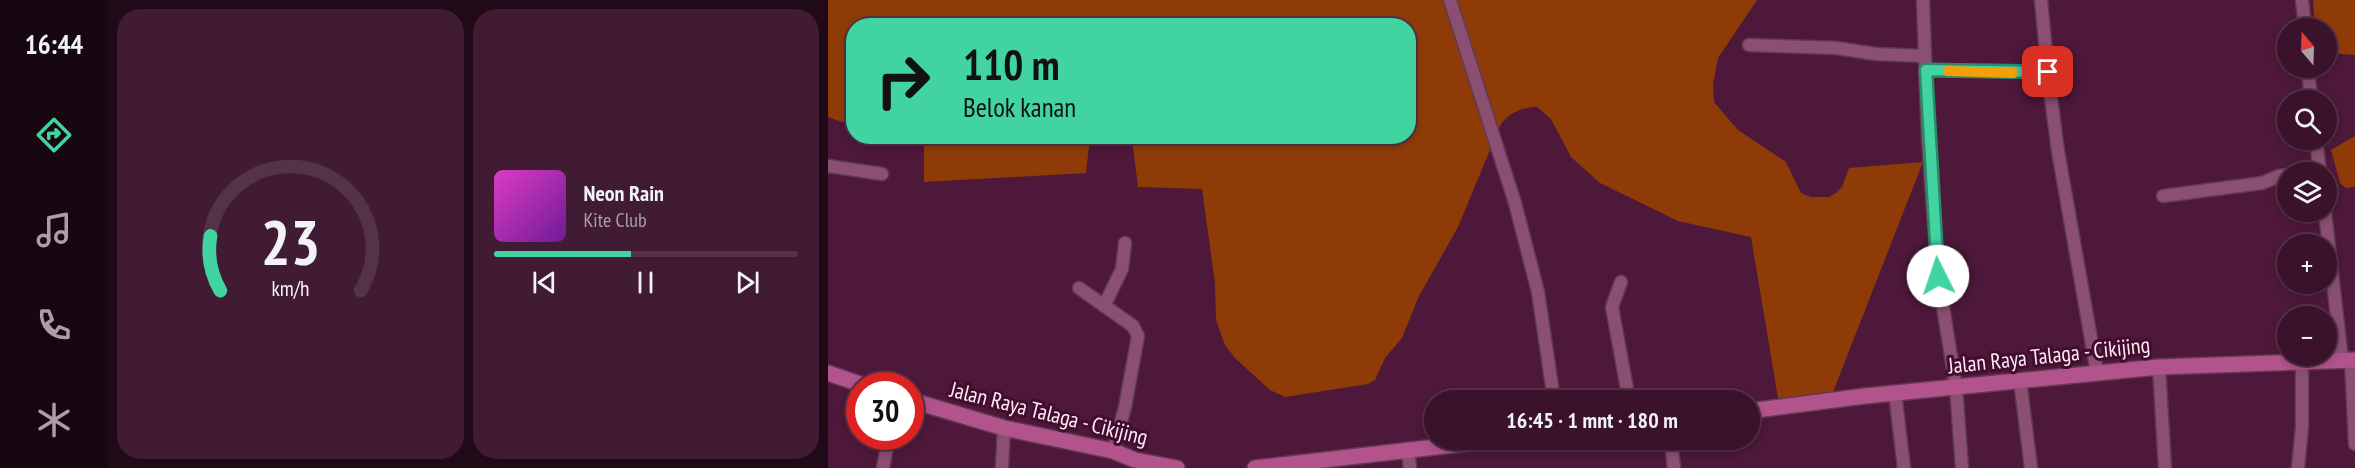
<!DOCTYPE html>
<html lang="id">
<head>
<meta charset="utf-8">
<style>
  body { margin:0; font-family:"PT Sans Narrow",sans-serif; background:#411b33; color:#f1f3f6; height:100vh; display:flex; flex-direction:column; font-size:22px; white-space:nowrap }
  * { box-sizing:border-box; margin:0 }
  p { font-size:20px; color:#ab9ea9 }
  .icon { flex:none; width:33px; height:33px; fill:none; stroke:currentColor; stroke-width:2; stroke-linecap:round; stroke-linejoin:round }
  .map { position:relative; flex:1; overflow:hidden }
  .panel { display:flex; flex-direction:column; gap:9px; padding:9px; background:#200a18; width:720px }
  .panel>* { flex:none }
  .guide { position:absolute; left:18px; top:18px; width:570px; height:126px; border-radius:24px; box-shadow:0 3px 9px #0003,0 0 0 2px #543247; background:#41d4a1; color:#111; overflow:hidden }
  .needle { width:39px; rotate:341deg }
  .tools { position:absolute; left:1449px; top:18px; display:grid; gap:12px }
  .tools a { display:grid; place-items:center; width:60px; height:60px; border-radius:50%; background:#3a122b; box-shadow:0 3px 9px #0003,0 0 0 2px #543247; font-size:30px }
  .speed { position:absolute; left:18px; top:372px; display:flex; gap:12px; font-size:30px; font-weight:700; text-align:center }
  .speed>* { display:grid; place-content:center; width:78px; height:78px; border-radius:50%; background:#3a122b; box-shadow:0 3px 9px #0003,0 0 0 2px #543247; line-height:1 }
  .speed .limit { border:9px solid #d22; background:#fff; color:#111 }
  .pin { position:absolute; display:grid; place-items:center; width:51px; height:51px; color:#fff; margin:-26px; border-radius:12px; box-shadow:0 3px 9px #0006 }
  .me { position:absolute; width:66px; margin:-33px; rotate:356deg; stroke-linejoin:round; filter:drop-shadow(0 0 4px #0008) }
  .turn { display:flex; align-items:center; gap:21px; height:126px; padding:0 18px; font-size:27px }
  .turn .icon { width:78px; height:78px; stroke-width:2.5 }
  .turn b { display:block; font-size:42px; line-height:51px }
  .panel .widget { flex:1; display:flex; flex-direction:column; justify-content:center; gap:9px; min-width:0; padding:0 21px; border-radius:24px; background:#411b33 }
  .panel .dial { align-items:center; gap:0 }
  .dial svg { height:156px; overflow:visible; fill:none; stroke:#543247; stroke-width:7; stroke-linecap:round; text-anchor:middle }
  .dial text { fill:#f1f3f6; stroke:none }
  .song { display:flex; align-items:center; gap:18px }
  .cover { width:72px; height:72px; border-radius:9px; background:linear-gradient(135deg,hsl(310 70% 55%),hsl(280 70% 35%)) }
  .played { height:6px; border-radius:3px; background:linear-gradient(90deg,#41d4a1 45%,#543247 45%) }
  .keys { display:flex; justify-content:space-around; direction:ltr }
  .panel .tiles { flex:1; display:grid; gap:9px; grid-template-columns:repeat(2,1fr) }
  .trip { position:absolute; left:596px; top:390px; width:336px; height:60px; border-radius:30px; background:#3a122b; box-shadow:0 3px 9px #0003,0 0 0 2px #543247; font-weight:800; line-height:60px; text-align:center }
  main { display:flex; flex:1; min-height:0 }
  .tab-bar { display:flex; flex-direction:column; width:108px; justify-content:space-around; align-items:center; background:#170711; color:#ab9ea9 }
  .tab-bar .icon { width:42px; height:42px }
  .tab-bar .current { color:#41d4a1 }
  .tab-bar b { font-size:27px; color:#f1f3f6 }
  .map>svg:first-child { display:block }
</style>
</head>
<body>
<main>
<nav class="tab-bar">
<b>16:44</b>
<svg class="icon current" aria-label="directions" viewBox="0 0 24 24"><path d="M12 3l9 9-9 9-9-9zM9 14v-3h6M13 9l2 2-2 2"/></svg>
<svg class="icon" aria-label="music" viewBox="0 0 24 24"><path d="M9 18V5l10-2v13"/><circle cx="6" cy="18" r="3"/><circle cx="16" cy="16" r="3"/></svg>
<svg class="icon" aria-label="phone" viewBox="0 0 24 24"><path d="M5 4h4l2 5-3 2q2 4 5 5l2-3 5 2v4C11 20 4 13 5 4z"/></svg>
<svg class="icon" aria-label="climate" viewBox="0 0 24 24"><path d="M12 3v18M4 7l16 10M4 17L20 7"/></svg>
</nav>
<section class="panel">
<div class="tiles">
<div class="widget dial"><svg viewBox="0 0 100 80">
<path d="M14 69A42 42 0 1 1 86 69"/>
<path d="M14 69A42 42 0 0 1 9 41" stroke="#41d4a1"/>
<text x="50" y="56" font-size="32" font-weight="700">23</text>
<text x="50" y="72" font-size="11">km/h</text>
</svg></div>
<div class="widget">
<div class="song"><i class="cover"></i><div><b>Neon Rain</b><p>Kite Club</p></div></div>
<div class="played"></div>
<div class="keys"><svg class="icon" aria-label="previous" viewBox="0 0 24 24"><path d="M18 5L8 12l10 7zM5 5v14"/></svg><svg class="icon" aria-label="pause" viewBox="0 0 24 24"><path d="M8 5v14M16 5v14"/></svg><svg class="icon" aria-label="next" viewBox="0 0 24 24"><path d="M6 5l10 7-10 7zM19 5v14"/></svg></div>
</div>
</div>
</section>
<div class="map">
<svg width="1527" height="468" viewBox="0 0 1527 468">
  <rect width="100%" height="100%" fill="#4d1839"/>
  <g fill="#8f3b07">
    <path d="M0,0h929l-39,58 -5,26 1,18 24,28 48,32 15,31 10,4h18l7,-4 6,-6 7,-19 74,-6 -92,235 -53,1 -27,-161 -73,-16 -78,-38 -29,-26 -20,-38 -14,-12c-14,-1 -30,7 -37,19l-42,101 -39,69 -17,42 -17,20 -10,22 -7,4 -83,13 -15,-7 -35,-32 -10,-13 -9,-25 -1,-37 -13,-94 -64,-2 -6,-49 -18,-1 294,-1v-110h-554l-1,97 -11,-1 -14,-5z"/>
    <path d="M1485,0h42v55l-28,-2 -1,-25h-11z"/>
    <path d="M1527,136v51l-9,1 -6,-5 -9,-33z"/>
    <path d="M96,137v-1l166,1 -4,36 -162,9z"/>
  </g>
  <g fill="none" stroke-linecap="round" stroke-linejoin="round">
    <defs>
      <g id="minor">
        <path d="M622,0l65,203 23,89 16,108"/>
        <path d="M1095,0l5,139 10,137 18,111 6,81"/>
        <path d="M1213,0l8,83 9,68 39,222"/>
        <path d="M1474,0l3,28"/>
        <path d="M921,45l87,3 40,6 49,2"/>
        <path d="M1480,68l3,32"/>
        <path d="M1098,70l122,2"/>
        <path d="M1488,140l4,32"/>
        <path d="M0,166l54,8"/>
        <path d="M1335,196l99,-13 17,-7 9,-1"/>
        <path d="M1497,212l17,148"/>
        <path d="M793,282l-9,25 17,93"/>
        <path d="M251,288l54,38 5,10 -13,71 -12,44"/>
        <path d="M276,306l18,-37 3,-26"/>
        <path d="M1523,360l4,84"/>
        <path d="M1331,367l6,101"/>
        <path d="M1192,380l11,88"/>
        <path d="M1067,393l9,75"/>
        <path d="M843,440l3,28"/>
        <path d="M580,450l2,18"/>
        <path d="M55,468l6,-32"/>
        <path d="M174,468l2,-40"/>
        <path d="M1470,468l4,-41v-64"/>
      </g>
      <g id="major">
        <path d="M0,373l38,13"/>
        <path d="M82,400l94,28 109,23 22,9 42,8"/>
        <path d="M921,411l116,-15 294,-29 196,-7"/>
        <path d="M427,468l241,-28"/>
      </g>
    </defs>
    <use href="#minor" stroke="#623853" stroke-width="15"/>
    <use href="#major" stroke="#623853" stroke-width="18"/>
    <use href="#minor" stroke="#8a4f71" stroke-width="12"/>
    <use href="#major" stroke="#b2538c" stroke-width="15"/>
  </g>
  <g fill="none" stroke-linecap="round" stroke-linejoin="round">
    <defs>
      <path id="route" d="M1110,276l-12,-206 122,2"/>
    </defs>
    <use href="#route" stroke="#2a8a69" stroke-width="15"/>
    <use href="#route" stroke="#41d4a1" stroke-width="10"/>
    <path stroke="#f59e0b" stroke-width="10" d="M1120,71l65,2"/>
  </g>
  <g text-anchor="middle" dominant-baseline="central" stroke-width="6" stroke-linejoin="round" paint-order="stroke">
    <g font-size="22" fill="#ffeaf4" stroke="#420d2f">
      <text transform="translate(1221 355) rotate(-6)">Jalan Raya Talaga - Cikijing</text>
      <text transform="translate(221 413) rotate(14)">Jalan Raya Talaga - Cikijing</text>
    </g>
  </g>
</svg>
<div class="tools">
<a><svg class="needle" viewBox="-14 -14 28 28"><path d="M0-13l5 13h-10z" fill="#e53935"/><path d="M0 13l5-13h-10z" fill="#ab9ea9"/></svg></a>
<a><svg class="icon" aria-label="search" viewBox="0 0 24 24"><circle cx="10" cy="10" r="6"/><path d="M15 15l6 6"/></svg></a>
<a><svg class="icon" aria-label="layers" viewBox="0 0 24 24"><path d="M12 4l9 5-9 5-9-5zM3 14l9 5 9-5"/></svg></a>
<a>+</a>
<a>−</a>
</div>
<div class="speed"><div class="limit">30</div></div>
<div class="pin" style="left:1220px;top:72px;background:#d93025"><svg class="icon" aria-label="arrive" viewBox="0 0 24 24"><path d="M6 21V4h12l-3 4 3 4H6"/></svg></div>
<svg class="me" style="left:1110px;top:276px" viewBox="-20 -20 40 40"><circle r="19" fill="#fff"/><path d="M0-13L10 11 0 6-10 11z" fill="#41d4a1"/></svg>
<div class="trip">16:45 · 1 mnt · 180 m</div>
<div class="guide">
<div class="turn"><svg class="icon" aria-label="right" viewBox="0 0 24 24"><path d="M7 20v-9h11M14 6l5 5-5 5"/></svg><div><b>110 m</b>Belok kanan</div></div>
</div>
</div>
</main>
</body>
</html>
